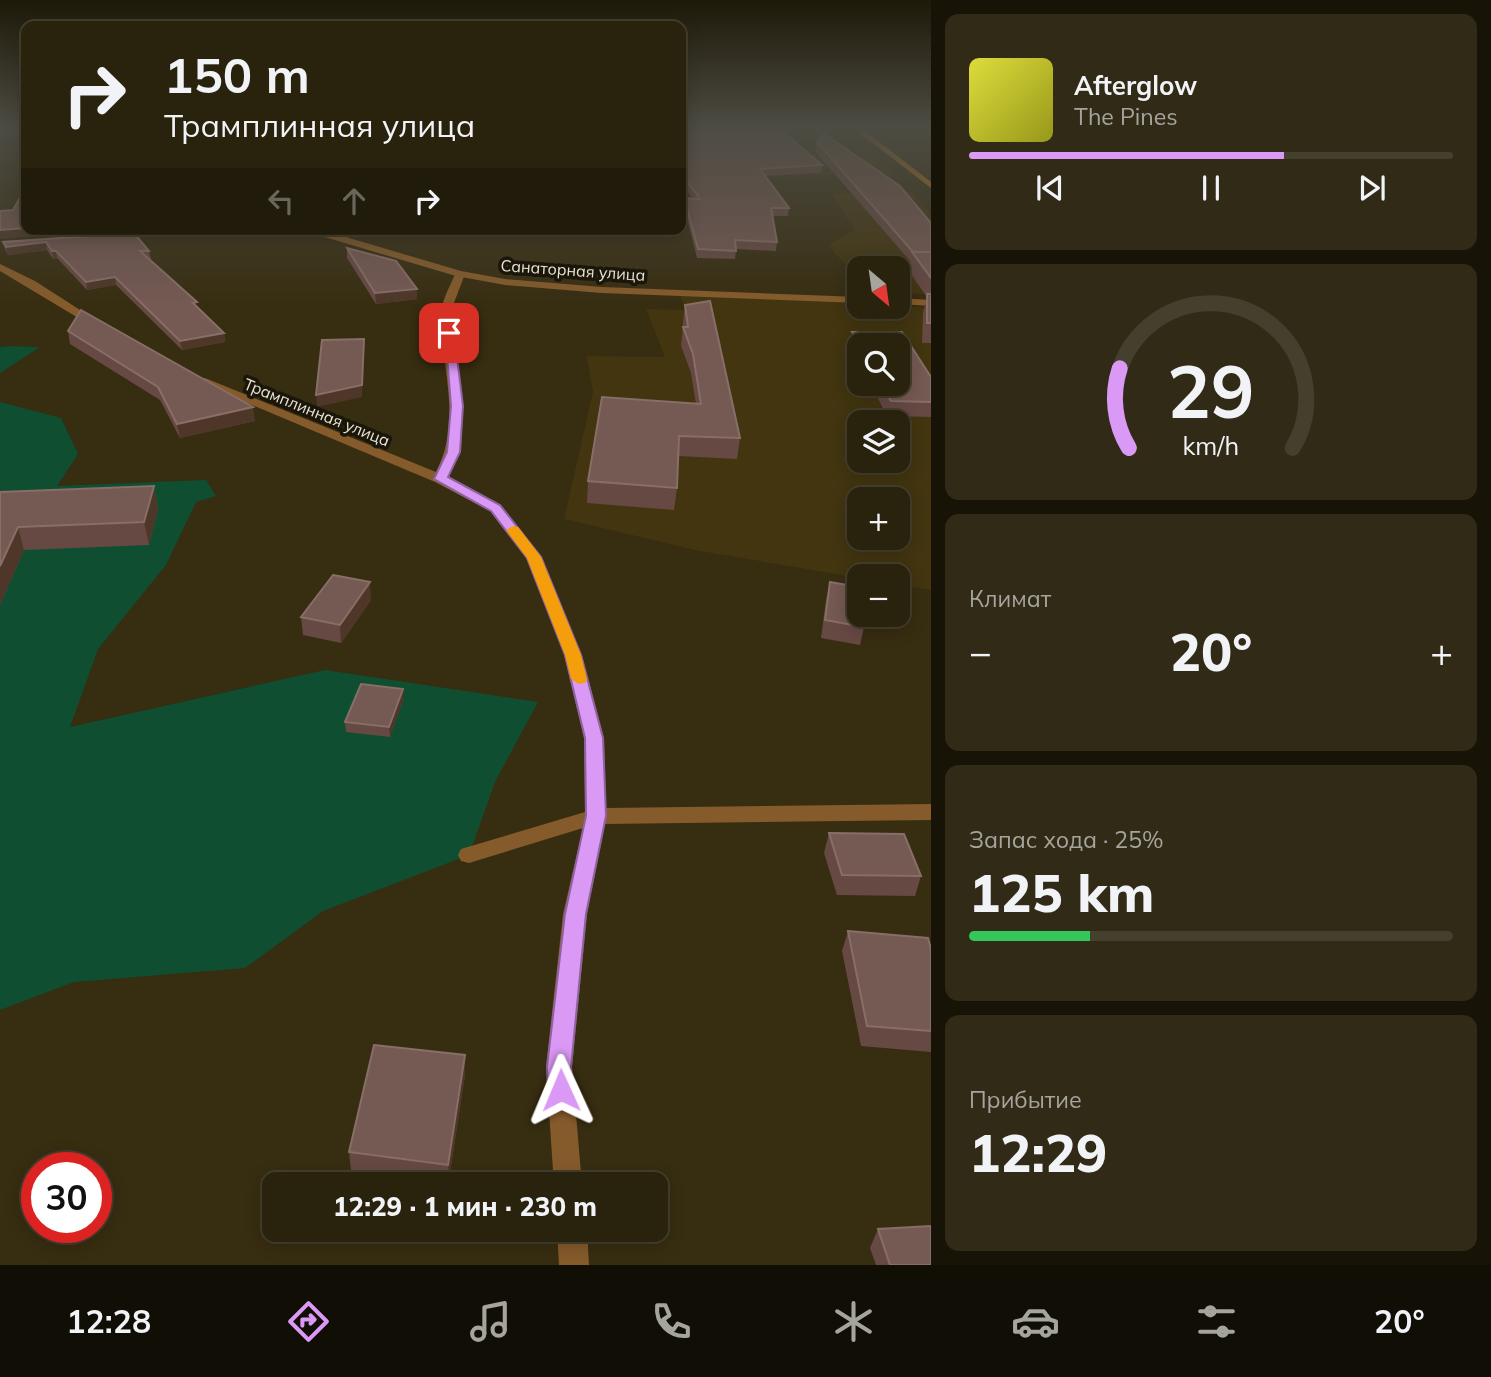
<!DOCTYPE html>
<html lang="ru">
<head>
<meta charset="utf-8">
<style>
  body { margin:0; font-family:Mulish,sans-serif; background:#312a16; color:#f1f3f6; height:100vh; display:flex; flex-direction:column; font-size:26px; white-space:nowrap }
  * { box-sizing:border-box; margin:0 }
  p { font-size:23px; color:#a5a49d }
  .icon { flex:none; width:38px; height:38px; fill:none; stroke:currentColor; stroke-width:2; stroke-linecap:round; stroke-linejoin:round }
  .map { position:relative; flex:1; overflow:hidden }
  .panel { display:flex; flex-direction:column; gap:14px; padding:14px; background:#171307; width:560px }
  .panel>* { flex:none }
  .banner { position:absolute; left:21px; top:21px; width:665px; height:214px; border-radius:14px; box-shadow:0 4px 18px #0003,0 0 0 2px #453f2e; background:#29220d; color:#f1f3f6; overflow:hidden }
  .needle { width:46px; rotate:151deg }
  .controls { position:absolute; left:847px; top:256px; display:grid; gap:14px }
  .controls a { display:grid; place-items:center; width:63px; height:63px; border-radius:14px; background:#29220d; box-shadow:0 4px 18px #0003,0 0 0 2px #453f2e; font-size:35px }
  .speed { position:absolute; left:21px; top:1152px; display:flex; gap:14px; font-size:35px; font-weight:700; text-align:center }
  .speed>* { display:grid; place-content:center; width:91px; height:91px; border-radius:50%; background:#29220d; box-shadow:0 4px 18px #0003,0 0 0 2px #453f2e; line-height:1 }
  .speed .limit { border:10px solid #d22; background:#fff; color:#111 }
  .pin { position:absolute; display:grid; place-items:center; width:60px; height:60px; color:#fff; margin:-30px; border-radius:14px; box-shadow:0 4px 10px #0006 }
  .me { position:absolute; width:77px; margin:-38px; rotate:359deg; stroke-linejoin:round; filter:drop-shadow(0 0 5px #0008) }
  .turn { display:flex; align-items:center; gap:24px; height:147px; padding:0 28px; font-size:32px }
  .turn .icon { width:91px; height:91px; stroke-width:2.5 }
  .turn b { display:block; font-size:49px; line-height:60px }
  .lanes { display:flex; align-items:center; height:66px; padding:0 28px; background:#0003; justify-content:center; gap:35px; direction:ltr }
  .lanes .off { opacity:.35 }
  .big { font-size:52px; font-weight:800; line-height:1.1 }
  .panel .card { flex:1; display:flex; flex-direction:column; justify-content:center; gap:10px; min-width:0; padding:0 24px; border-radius:14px; background:#312a16 }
  .panel .dial { align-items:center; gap:0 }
  .dial svg { height:182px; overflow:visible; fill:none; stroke:#453f2e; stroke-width:7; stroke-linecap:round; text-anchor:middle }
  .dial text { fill:#f1f3f6; stroke:none }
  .song { display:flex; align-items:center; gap:21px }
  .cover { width:84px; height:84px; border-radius:10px; background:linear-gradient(135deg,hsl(60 70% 55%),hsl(60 70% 35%)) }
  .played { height:7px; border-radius:4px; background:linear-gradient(90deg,#db99f6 65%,#453f2e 65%) }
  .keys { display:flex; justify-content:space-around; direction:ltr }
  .heat { display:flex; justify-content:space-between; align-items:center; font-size:38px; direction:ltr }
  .charge { height:10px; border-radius:5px; background:linear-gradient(90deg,#34c759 25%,#453f2e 0) }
  .trip { position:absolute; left:262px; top:1172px; width:406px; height:70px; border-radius:14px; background:#29220d; box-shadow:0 4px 18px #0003,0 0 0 2px #453f2e; font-weight:800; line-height:70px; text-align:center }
  .tabs { display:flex; height:112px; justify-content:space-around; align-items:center; background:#100e05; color:#a5a49d }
  .tabs .icon { width:49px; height:49px }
  .tabs .current { color:#db99f6 }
  .tabs b { font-size:32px; color:#f1f3f6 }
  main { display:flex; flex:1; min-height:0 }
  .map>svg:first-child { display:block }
</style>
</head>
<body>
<main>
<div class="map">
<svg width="931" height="1265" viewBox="0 0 931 1265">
  <rect width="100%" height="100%" fill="#372d11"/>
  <g fill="#423510" fill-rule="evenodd">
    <path d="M797,154h73l24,21h-77z"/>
    <path d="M913,192l18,23v79l-33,-1v-25h-39v12l-31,-35 26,-15 -22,-37z"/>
    <path d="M680,295l179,8v3l72,1v283l-33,-5v-9h-39v2l-159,-27 -136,-32 29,-127 -6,-36 78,1 -19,-48 39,1zM859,345h39v38h-39zM859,422h39v38h-39zM859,499h39v38h-39z"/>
  </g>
  <g fill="#0f4e31">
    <path d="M8,346l32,1 -40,26v-26z"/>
    <path d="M0,402l61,16 17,36 -21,32 149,-6 10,16 -20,6 -30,63 -68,84 -28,78 255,-57 213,32 -43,80 -26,73 -146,56 -78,57 -171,14 -74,28z"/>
  </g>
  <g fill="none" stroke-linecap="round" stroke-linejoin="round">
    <g fill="#855b2b" fill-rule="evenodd">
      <path d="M0,264l35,17 70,45 -10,2 -95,-57z"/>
      <path d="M460,271l5,3 -13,34 11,98 -2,45 -13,26 52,28 42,52 40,98 22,83 2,70 325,-4v16l-326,4 -18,90 -15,153 10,118h-28l-8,-118 17,-153 20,-86 -114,35 -8,-2 -3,-6 3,-6 124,-37 -1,-74 -20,-83 -38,-97 -36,-47 -55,-29 -240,-101 10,-3 231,94c28,-55 3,-105 6,-162 0,-11 9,-25 13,-36z"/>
      <path d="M557,1230h30l2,35h-30z"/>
    </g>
    <g fill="#855b2b" fill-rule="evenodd">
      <path d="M176,229h44l-109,11 -5,-3 5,-3z"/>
      <path d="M286,229l43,3 132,39 44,8 97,8 257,10v6l-257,-10 -97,-8 -49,-9 -128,-38z"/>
      <path d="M898,298l33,2v6l-33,-2z"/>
    </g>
    <path fill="#b57316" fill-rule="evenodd" d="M852,127h8l71,55v6z"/>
  </g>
  <g fill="#674944">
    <path d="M16,127h10v17z"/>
    <path d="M681,127l141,38 -1,8 -55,3 23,32 -1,8h-15l4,26 -1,9 -40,-2 -1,10 -38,-1 -13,-52v-8l9,1 -12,-17z"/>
    <path d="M817,142l114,81v120h-9l1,-30 4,-16 -19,-27 2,-9 -95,-110z"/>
    <path d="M134,233l15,18 2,8h-2l75,74 1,9 -43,8 -66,-65 -29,5 -30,-32 -4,1 -6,-9 -39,5 -3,-6 -2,-7z"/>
    <path d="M347,248l70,51 -41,5 -29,-46z"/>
    <path d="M685,305l55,133 -3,21 -59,-3 -1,32 -3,22 -87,-7 1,-22 108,-77 -5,-31 -10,-27 2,-19v-4z"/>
    <path d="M68,331l187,90 -75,17 -20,-38 -90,-56z"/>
    <path d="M852,332l79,45v40l-44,-1 -17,-33h28l-39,-38v19l-9,-18z"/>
    <path d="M154,486l4,23 -9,36 -125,5 -24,55v-113z"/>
    <path d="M830,582l34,45 -4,18 -39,-7 5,-38z"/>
    <path d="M371,600l-30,43 -38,-8 -2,-18z"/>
    <path d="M404,698l-14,39 -44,-5 -1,-10z"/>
    <path d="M829,833l92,43 -6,20 -78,-1 -13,-42z"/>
    <path d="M848,931l83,18v103l-70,-6 -19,-95z"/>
    <path d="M465,1075l-17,110 -97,-14 -2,-19z"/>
    <path d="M878,1229l53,36h-55l-6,-17z"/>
  </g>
  <g fill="#4e3729">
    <path d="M26,228v1l100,1 -126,9v-9z"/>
    <path d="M46,242l1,8 -39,5 -2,-8z"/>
    <path d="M52,251h4l1,7 -4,1z"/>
    <path d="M115,277l1,8 -29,5 -1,-8z"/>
    <path d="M417,289v10l-41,5 -1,-11z"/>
    <path d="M224,333l1,9 -43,8 -2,-9z"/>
    <path d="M364,339l-2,58 -45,10 -1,-12z"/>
    <path d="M253,407l2,14 -75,17 -3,-14z"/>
    <path d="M154,486l4,23 -9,36 -5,-23z"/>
    <path d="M18,527l6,23 -24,55v-39z"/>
    <path d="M370,582l1,18 -30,43 -1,-18z"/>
    <path d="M403,689l1,9 -14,39 -1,-10z"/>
    <path d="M465,1055v20l-17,110v-20z"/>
  </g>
  <g fill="#755953" stroke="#876e67" stroke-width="2">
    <path d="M19,127h7v13z"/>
    <path d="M681,127h96l45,38 -62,4 29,39h-18l6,34 -42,-2 1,11 -38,-2 -14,-51 16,1 -19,-26v-25l4,-1 -4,-5v-12h2z"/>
    <path d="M824,134l76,52 31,37v29h-18l-96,-110z"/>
    <path d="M26,195v33l-26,2v-19l13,-1 8,-14z"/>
    <path d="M134,233l15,18h-9l57,51 -4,1 31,30 -44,8 -65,-64 -29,5 -30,-31h-4l-6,-9 -40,5 -3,-5z"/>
    <path d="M347,248l49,13 21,28 -42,4z"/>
    <path d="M912,252h19v26z"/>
    <rect x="927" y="294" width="4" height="29"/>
    <path d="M710,301l30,137 -61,-2 -2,52 -89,-7 14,-84 99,7 -8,-50 -10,-27h5l-3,-22z"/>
    <path d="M81,310l172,97 -76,17 -19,-37 -90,-56z"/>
    <path d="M852,332h50l29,45v25l-40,-1 -10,-18h17v-38h-38z"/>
    <path d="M364,339l-2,46 -46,10 6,-55z"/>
    <path d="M154,486l-10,36 -126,5 -18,39v-74z"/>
    <path d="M333,575l37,7 -30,43 -39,-8z"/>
    <path d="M830,582l29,5v27h6l-1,13 -39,-7z"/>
    <path d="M361,684l42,5 -14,38 -44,-5z"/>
    <path d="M829,833l75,1 17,42 -79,-1z"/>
    <path d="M848,931l80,7 3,11v82l-64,-5z"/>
    <path d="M374,1045l91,10 -17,110 -99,-13z"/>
    <path d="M931,1226v39h-41l-12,-36z"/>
  </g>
  <linearGradient id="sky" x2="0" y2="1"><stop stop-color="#1e1909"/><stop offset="0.42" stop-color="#4d4c43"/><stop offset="1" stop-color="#4d4c43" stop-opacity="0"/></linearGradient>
  <rect width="931" height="304" fill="url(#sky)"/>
  <path fill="#db99f6" stroke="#8e63a0" stroke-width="2" d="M445,330l9,3 9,73 -3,46 -12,25 52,28 41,52 40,98 22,83 3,78 -20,98 -15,153 2,23 -4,8 -8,3 -9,-3 -4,-8 -1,-23 18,-153 21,-98 -1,-78 -20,-83 -38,-97 -36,-47 -57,-32 13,-27 4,-46z"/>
  <path fill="#f59e0b" d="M513,526l5,1 23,30 40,98 6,24 -2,4 -6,1 -8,-5 -6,-24 -38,-97 -21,-28z"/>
  <g text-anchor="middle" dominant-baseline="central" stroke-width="7" stroke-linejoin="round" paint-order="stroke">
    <g font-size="16" fill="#e8e2d1" stroke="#1a160a">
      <text transform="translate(573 270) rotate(4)">Санаторная улица</text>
      <text transform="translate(317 412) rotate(22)">Трамплинная улица</text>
    </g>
  </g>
</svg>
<div class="controls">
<a><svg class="needle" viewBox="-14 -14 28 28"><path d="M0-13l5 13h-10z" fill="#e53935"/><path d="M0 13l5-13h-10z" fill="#a5a49d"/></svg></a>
<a><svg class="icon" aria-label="search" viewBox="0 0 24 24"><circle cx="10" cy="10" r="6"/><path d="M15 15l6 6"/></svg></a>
<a><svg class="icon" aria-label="layers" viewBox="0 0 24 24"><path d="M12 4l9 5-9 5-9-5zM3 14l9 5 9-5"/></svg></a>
<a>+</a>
<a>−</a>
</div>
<div class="speed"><div class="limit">30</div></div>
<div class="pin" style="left:449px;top:333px;background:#d93025"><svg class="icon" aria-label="arrive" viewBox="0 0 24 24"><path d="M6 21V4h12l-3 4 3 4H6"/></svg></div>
<svg class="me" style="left:561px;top:1090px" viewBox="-20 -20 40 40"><path d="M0-17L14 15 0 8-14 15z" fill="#db99f6" stroke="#fff" stroke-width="4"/></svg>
<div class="trip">12:29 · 1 мин · 230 m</div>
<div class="banner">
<div class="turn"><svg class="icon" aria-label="right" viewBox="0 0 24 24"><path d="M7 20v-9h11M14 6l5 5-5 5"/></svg><div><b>150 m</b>Трамплинная улица</div></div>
<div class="lanes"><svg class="icon off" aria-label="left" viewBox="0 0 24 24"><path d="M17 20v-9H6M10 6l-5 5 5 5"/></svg><svg class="icon off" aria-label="ahead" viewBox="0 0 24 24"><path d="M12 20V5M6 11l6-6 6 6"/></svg><svg class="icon" aria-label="right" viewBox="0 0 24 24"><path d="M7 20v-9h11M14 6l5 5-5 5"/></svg></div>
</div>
</div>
<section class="panel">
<div class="card">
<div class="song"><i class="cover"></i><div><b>Afterglow</b><p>The Pines</p></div></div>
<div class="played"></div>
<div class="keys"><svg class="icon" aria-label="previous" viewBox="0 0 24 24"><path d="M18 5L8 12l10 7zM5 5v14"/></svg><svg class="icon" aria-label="pause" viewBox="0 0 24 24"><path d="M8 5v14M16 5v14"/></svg><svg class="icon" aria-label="next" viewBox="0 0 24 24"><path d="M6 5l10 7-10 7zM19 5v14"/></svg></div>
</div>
<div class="card dial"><svg viewBox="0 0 100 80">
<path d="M14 69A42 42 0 1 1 86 69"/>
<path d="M14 69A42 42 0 0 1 10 34" stroke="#db99f6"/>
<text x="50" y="56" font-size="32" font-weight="700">29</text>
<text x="50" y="72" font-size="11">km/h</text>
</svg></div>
<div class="card"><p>Климат</p>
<div class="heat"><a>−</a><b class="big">20°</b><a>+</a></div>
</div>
<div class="card"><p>Запас хода · 25%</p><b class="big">125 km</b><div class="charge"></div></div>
<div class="card"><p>Прибытие</p><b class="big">12:29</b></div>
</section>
</main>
<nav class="tabs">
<b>12:28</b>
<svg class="icon current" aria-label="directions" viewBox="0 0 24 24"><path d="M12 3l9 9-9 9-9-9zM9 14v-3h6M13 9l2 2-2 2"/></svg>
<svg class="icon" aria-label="music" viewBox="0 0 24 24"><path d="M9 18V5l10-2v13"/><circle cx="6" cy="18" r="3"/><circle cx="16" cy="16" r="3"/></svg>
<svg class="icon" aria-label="phone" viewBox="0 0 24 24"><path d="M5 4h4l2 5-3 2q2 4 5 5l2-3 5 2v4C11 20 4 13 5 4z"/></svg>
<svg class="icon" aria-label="climate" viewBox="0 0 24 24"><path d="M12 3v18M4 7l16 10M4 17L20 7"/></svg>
<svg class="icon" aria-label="car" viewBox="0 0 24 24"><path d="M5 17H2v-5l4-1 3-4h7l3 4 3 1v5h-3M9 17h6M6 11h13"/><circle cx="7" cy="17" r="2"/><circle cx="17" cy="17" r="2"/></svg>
<svg class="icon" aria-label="filters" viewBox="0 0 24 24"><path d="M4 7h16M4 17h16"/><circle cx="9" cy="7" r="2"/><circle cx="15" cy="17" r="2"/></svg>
<b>20°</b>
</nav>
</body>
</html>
